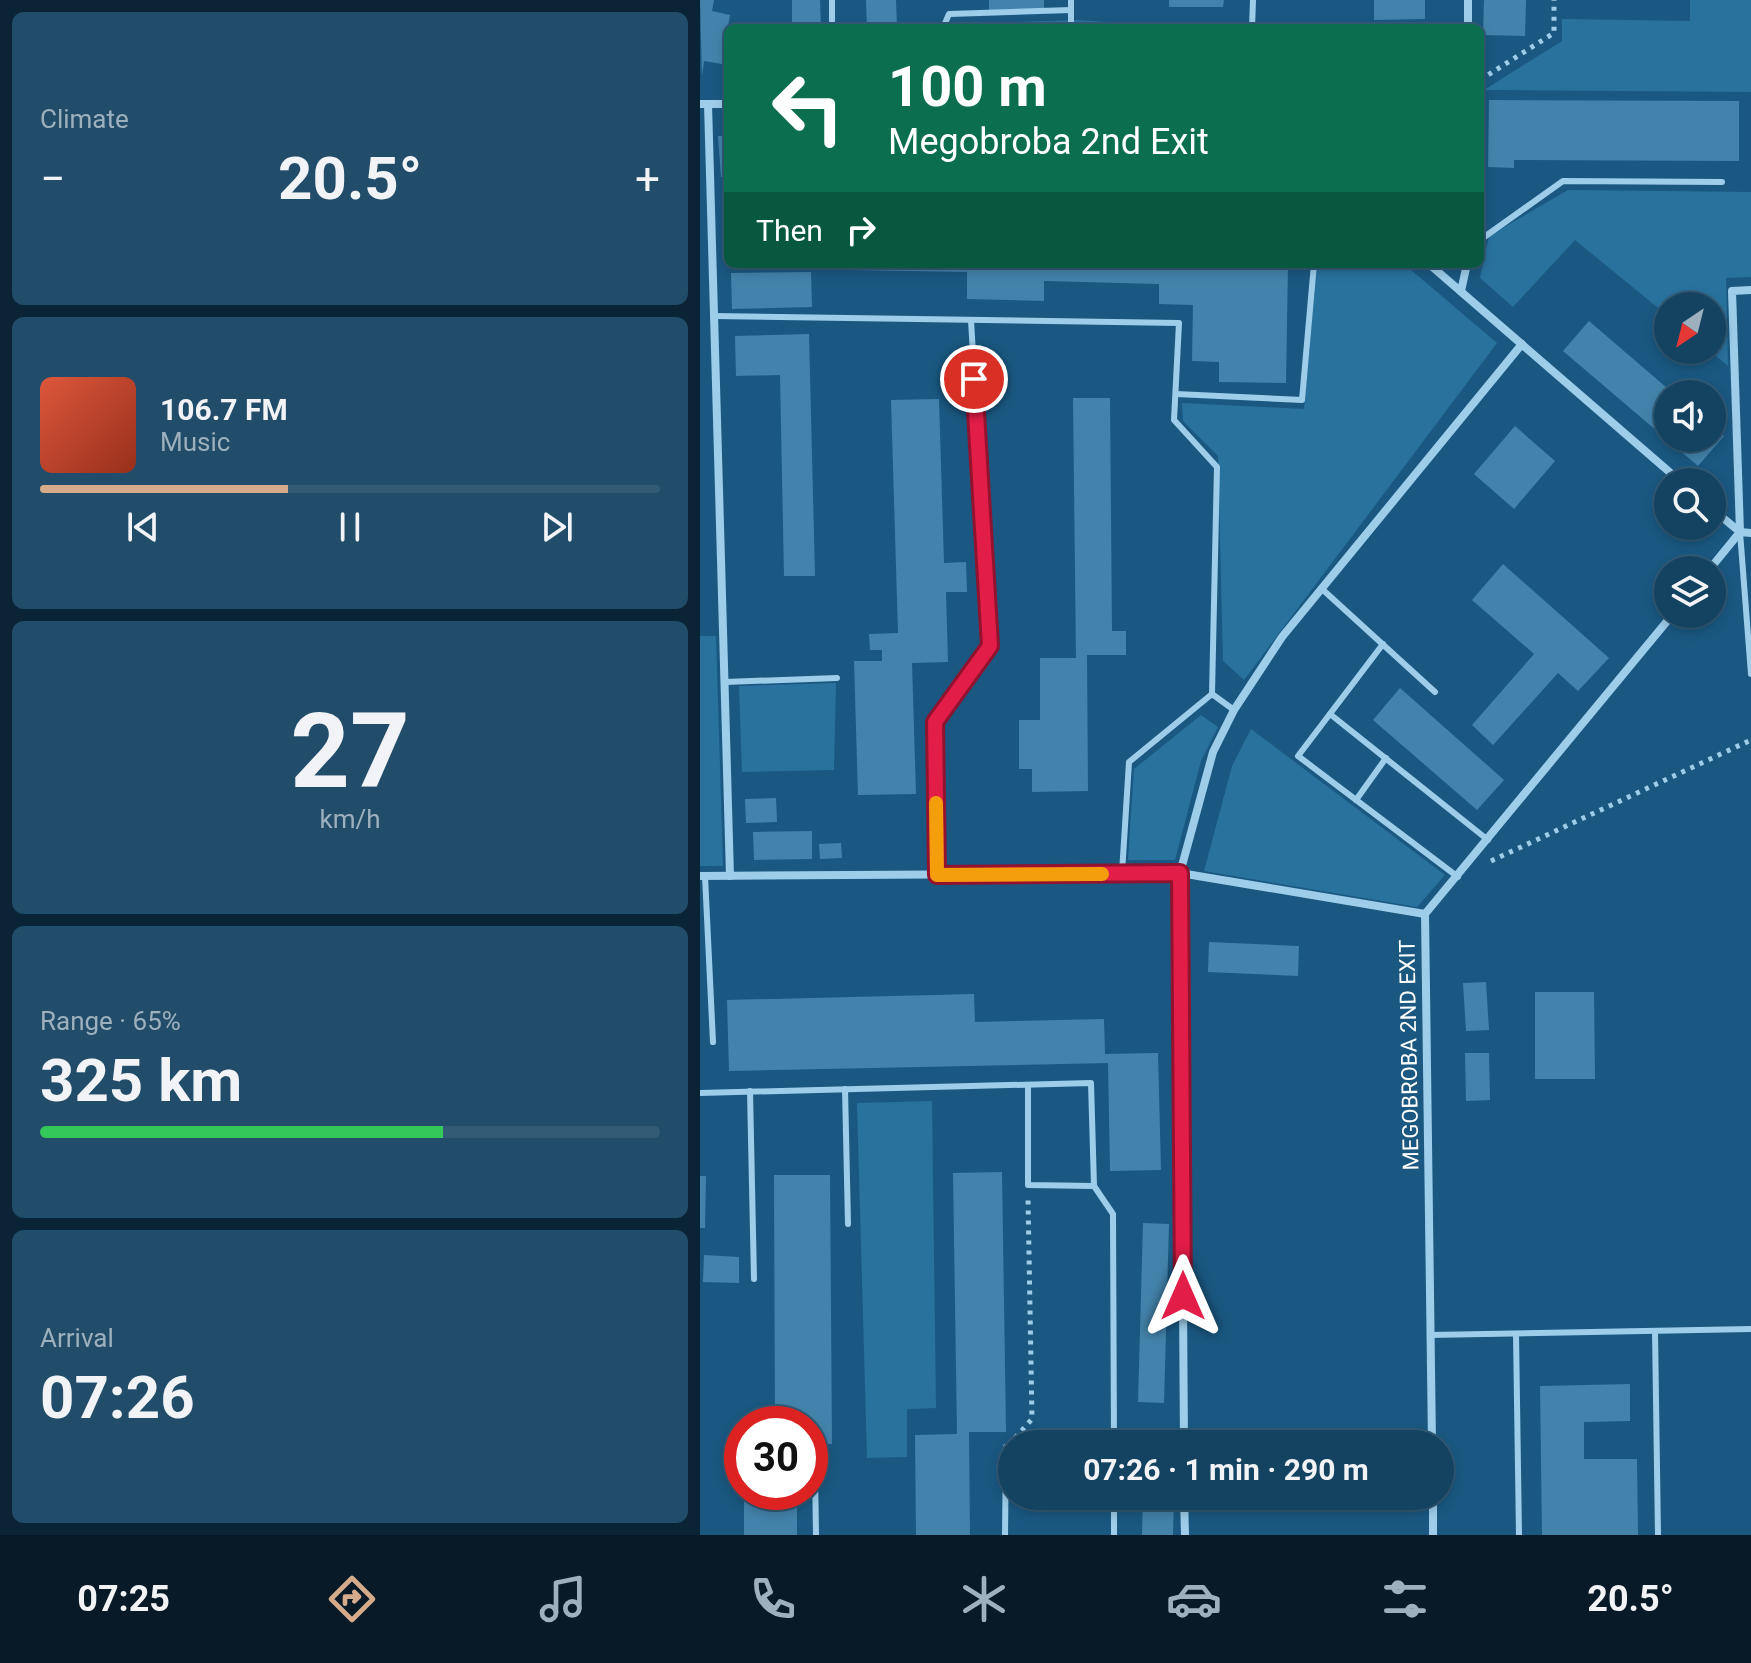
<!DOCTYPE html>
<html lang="en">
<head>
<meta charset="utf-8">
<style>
  body { margin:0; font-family:Roboto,sans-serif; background:#214d6a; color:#f1f3f6; height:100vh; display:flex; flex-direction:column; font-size:30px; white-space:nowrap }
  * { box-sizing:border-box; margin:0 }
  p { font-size:26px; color:#9db0bd }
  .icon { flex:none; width:44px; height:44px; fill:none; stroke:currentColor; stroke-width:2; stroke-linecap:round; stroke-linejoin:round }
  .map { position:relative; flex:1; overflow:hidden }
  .side { display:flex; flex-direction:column; gap:12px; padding:12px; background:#0b2435; width:700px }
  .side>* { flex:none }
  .top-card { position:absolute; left:24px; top:24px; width:760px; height:244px; border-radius:12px; box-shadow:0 4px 12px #0003,0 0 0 2px #335b76; background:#0b6e4f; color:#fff; overflow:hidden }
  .needle { width:52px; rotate:215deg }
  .buttons { position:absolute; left:954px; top:292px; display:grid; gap:16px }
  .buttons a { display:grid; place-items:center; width:72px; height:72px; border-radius:50%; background:#144261; box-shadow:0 4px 12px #0003,0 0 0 2px #335b76; font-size:40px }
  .speed { position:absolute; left:24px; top:1406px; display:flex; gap:16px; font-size:40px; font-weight:700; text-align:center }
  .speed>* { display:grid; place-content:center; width:104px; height:104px; border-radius:50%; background:#144261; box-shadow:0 4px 12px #0003,0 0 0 2px #335b76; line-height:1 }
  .speed .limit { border:12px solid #d22; background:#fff; color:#111 }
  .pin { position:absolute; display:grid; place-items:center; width:68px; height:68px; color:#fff; margin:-34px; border:4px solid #fff; border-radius:50%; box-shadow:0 2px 8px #0007 }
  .me { position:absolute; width:88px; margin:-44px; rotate:0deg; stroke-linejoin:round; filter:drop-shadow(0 0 6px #0008) }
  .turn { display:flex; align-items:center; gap:28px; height:168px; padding:0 32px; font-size:36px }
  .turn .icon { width:104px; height:104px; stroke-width:2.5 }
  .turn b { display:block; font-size:56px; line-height:68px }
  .then { display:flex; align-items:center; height:76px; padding:0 32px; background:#0003; gap:16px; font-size:30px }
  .big { font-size:60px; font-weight:700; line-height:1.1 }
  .side .tile { flex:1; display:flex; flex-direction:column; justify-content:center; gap:12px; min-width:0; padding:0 28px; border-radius:12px; background:#214d6a }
  .side .dial { align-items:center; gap:0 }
  .dial b { font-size:104px; line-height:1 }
  .song { display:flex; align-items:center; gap:24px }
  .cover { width:96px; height:96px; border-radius:12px; background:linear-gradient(135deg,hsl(10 70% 55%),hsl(10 70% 35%)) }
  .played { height:8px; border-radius:4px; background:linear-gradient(90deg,#d6ab8b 40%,#335b76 40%) }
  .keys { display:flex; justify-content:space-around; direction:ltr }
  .heat { display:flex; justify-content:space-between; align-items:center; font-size:44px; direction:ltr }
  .charge { height:12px; border-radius:6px; background:linear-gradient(90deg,#34c759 65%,#335b76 0) }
  .trip { position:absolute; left:298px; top:1430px; width:456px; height:80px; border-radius:40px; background:#144261; box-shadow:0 4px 12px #0003,0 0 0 2px #335b76; font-weight:700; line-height:80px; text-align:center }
  .tab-bar { display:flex; height:128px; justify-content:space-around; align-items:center; background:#081a27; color:#9db0bd }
  .tab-bar .icon { width:56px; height:56px }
  .tab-bar .on { color:#d6ab8b }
  .tab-bar b { font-size:36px; color:#f1f3f6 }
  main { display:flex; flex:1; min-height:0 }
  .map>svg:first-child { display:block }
</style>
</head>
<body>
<main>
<section class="side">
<div class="tile"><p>Climate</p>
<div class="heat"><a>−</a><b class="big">20.5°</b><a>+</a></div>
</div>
<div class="tile">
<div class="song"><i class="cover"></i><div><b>106.7 FM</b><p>Music</p></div></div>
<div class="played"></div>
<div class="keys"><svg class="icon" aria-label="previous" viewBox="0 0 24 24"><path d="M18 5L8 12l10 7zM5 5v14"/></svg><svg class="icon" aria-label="pause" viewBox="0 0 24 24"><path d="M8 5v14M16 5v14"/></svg><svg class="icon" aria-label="next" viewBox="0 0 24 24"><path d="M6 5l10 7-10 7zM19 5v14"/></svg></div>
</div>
<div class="tile dial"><b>27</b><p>km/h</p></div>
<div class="tile"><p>Range · 65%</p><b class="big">325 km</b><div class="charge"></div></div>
<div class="tile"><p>Arrival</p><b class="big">07:26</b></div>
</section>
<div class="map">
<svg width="1051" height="1535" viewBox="0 0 1051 1535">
  <rect width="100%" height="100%" fill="#1a5881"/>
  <g fill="#29729e">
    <path d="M990,0h61v92l-267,-2 78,-49v-22l128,2z"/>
    <path d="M378,20l118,8h-216l2,-5z"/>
    <path d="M868,190l183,2v85l-25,1 2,88 -19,-16h3v-44h-44v10l-93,-76 -62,67 -33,-29 9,-42z"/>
    <path d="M617,264h87l93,79 -253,337 -21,-19 -5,-205 -35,-35 -1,-18 122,6z"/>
    <path d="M0,636h16l7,230h-23z"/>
    <path d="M136,683l-2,87 -92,2 -3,-86z"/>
    <path d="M501,715l17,12 -17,34 -26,99h-47l6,-91z"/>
    <path d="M551,729l194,146 -28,32 -213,-36 28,-105z"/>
    <path d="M232,1101l4,307 -29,1v48l-40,1 -10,-355z"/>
  </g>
  <g fill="#4383ab">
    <path d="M0,0h14l-2,11 18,4 -8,49 -18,-3 -2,15z"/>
    <path d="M92,0h28l1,28h-29z"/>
    <path d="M166,0h30l1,28h-30z"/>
    <rect x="289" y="0" width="55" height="10"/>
    <path d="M469,0h55l-1,7h-54z"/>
    <path d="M674,0h51v19l-51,1z"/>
    <path d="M784,0h42l-1,36 -42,-1z"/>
    <path d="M789,100l250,1v60l-225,-1v8l-26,-1z"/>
    <path d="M18,136h10v41h-7z"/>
    <path d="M149,264h439l-2,119 -67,-1v-20l-27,-1 1,-56 -34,-1v-20l-115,-3v20l-77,-2v-27l-118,-2z"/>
    <path d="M111,272l1,35 -80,2 -1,-36z"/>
    <path d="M889,321l85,73h-6v44h44v-12l12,10 -26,30 -135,-115z"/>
    <path d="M109,334l6,242h-31l-4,-201 -44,1 -1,-40z"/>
    <path d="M373,398h37l2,233h14v24h-39l1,136 -56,1v-23h-13v-49h21v-62h36z"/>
    <path d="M239,399l5,164 22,-1 1,30h-21l2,70 -36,1 4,131 -58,1 -4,-134h28v-11h-12l-1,-16 29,-1 -7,-233z"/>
    <path d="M815,426l40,35 -41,48 -40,-35z"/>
    <path d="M803,564l106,94 -31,33 -20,-18 -65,72 -21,-20 62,-71 -62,-54z"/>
    <path d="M700,688l104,92 -27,30 -104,-90z"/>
    <path d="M76,798l1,24 -31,1 -1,-24z"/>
    <path d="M112,831v28l-58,1 -1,-28z"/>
    <path d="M141,843l1,15 -22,1 -1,-15z"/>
    <path d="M509,942l90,4 -1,30 -90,-4z"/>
    <path d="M786,982l3,48 -23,1 -3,-48z"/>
    <path d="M835,992h59l1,87h-60z"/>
    <path d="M274,994l1,28 129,-3 1,35 53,-1 3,117 -51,1 -2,-108 -379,8 -2,-71z"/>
    <path d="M765,1053h24l1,47 -24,1z"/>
    <path d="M302,1172l4,260h-37l1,103h-54l-1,-100 42,-1 -4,-261z"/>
    <path d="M74,1175h56l2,269h-22v-20h-35z"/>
    <path d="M0,1176h6l-1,52h-5z"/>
    <path d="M443,1223l26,1 -5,179 -26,-1z"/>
    <path d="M4,1255l35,2v26l-36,-1z"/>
    <path d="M930,1384v37l-46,1v37h53l1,76h-96l-2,-149z"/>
    <path d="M444,1428l31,1v15h-31z"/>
    <rect x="44" y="1492" width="53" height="43"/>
    <path d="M443,1496h31l-1,39h-31z"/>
  </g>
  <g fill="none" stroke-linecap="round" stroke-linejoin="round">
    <g stroke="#9ecdea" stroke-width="5" stroke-dasharray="4 6" stroke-linecap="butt">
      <path d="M780,80l74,-47v-33"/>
      <path d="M791,861l260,-121"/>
      <path d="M315,1438l17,-19 -4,-221"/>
    </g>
    <g stroke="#9ecdea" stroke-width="6">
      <path d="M371,0v28"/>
      <path d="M132,28v-28"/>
      <path d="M243,28l6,-14 122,-4"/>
      <path d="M552,28l1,-28"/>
      <path d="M780,240l83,-59 159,1"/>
      <path d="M14,316l465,7 -5,97 43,47 -5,227 22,16"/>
      <path d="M476,394l126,6 12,-136"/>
      <path d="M1040,532l11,142"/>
      <path d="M622,589l113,103"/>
      <path d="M683,644l-85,112 160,121"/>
      <path d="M25,682l112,-4"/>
      <path d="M630,714l158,126"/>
      <path d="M656,800l30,-42"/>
      <path d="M422,873l7,-111 83,-68"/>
      <path d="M237,875l-2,-153 55,-76 -19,-326"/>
      <path d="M5,876l8,166"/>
      <path d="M328,1085v100l66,1"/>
      <path d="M145,1089l3,135"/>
      <path d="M50,1091l4,188"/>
      <path d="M0,1093l391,-10 3,103 19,28 1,230"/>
      <path d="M955,1331l3,204"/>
      <path d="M816,1334l3,201"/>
      <path d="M730,1335l321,-6"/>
      <path d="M115,1471l1,64"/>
      <path d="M414,1496v39"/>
      <path d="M305,1535l1,-88"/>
    </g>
    <g stroke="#9ecdea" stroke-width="8">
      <path d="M768,0v28"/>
      <path d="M0,104h28"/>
      <path d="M8,104l22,772"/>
      <path d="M729,264l252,218"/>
      <path d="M761,291l6,-27"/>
      <path d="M1012,509l28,23 11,1"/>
      <path d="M1009,570l31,-38 -8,-241 19,-1"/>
      <path d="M0,876l480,-3 245,41"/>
      <path d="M725,914l7,530"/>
      <path d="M725,914l248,-300"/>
      <path d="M484,1444l-4,-571 33,-121 21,-42 48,-73 240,-293"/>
      <path d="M484,1496l1,39"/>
      <path d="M733,1496v39"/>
    </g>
  </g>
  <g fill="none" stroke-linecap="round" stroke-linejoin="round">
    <defs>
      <path id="route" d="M274,379l16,267 -55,76 2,153 243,-2 3,423"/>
    </defs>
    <use href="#route" stroke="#92132f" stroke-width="20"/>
    <use href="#route" stroke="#e11d48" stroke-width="14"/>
    <path stroke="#f59e0b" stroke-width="14" d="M236,803l1,72 165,-1"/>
  </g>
  <g text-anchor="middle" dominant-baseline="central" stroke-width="8" stroke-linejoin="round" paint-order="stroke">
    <g font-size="22" fill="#fff" stroke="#1a5881">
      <text transform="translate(709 1055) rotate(-91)">MEGOBROBA 2ND EXIT</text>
    </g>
  </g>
</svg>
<div class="buttons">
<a><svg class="needle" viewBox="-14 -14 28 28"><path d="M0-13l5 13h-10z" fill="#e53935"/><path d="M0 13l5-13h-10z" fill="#9db0bd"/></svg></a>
<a><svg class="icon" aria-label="sound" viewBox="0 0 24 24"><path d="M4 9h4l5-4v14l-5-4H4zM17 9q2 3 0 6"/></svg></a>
<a><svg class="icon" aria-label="search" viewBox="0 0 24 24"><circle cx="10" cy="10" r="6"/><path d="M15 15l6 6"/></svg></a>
<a><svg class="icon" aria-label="layers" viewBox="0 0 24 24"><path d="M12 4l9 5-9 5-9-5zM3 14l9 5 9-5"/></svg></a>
</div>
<div class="speed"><div class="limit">30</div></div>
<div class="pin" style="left:274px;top:379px;background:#d93025"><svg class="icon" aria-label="arrive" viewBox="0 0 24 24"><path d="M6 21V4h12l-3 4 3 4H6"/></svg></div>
<svg class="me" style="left:483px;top:1296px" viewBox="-20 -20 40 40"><path d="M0-17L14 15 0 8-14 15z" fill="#e11d48" stroke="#fff" stroke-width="4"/></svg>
<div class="trip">07:26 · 1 min · 290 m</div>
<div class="top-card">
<div class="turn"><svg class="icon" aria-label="left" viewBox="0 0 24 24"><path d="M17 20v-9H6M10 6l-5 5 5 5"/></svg><div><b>100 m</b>Megobroba 2nd Exit</div></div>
<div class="then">Then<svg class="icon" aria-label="right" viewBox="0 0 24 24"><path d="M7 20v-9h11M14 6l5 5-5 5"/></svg></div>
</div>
</div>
</main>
<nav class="tab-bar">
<b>07:25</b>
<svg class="icon on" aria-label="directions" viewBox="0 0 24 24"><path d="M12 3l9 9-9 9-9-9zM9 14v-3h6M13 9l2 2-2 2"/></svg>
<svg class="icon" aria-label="music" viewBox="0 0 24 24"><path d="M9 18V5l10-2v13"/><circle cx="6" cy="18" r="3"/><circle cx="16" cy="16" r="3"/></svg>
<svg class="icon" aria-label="phone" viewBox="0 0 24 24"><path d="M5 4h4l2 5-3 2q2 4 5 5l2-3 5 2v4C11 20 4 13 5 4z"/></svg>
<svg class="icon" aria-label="climate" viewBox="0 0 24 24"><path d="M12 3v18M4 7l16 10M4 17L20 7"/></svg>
<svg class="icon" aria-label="car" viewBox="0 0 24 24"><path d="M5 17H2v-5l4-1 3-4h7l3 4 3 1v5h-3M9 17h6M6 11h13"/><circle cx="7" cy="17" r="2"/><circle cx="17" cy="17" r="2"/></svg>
<svg class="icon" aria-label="filters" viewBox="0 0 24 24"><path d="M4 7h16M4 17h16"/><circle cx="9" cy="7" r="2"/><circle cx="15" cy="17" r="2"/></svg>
<b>20.5°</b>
</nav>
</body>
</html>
